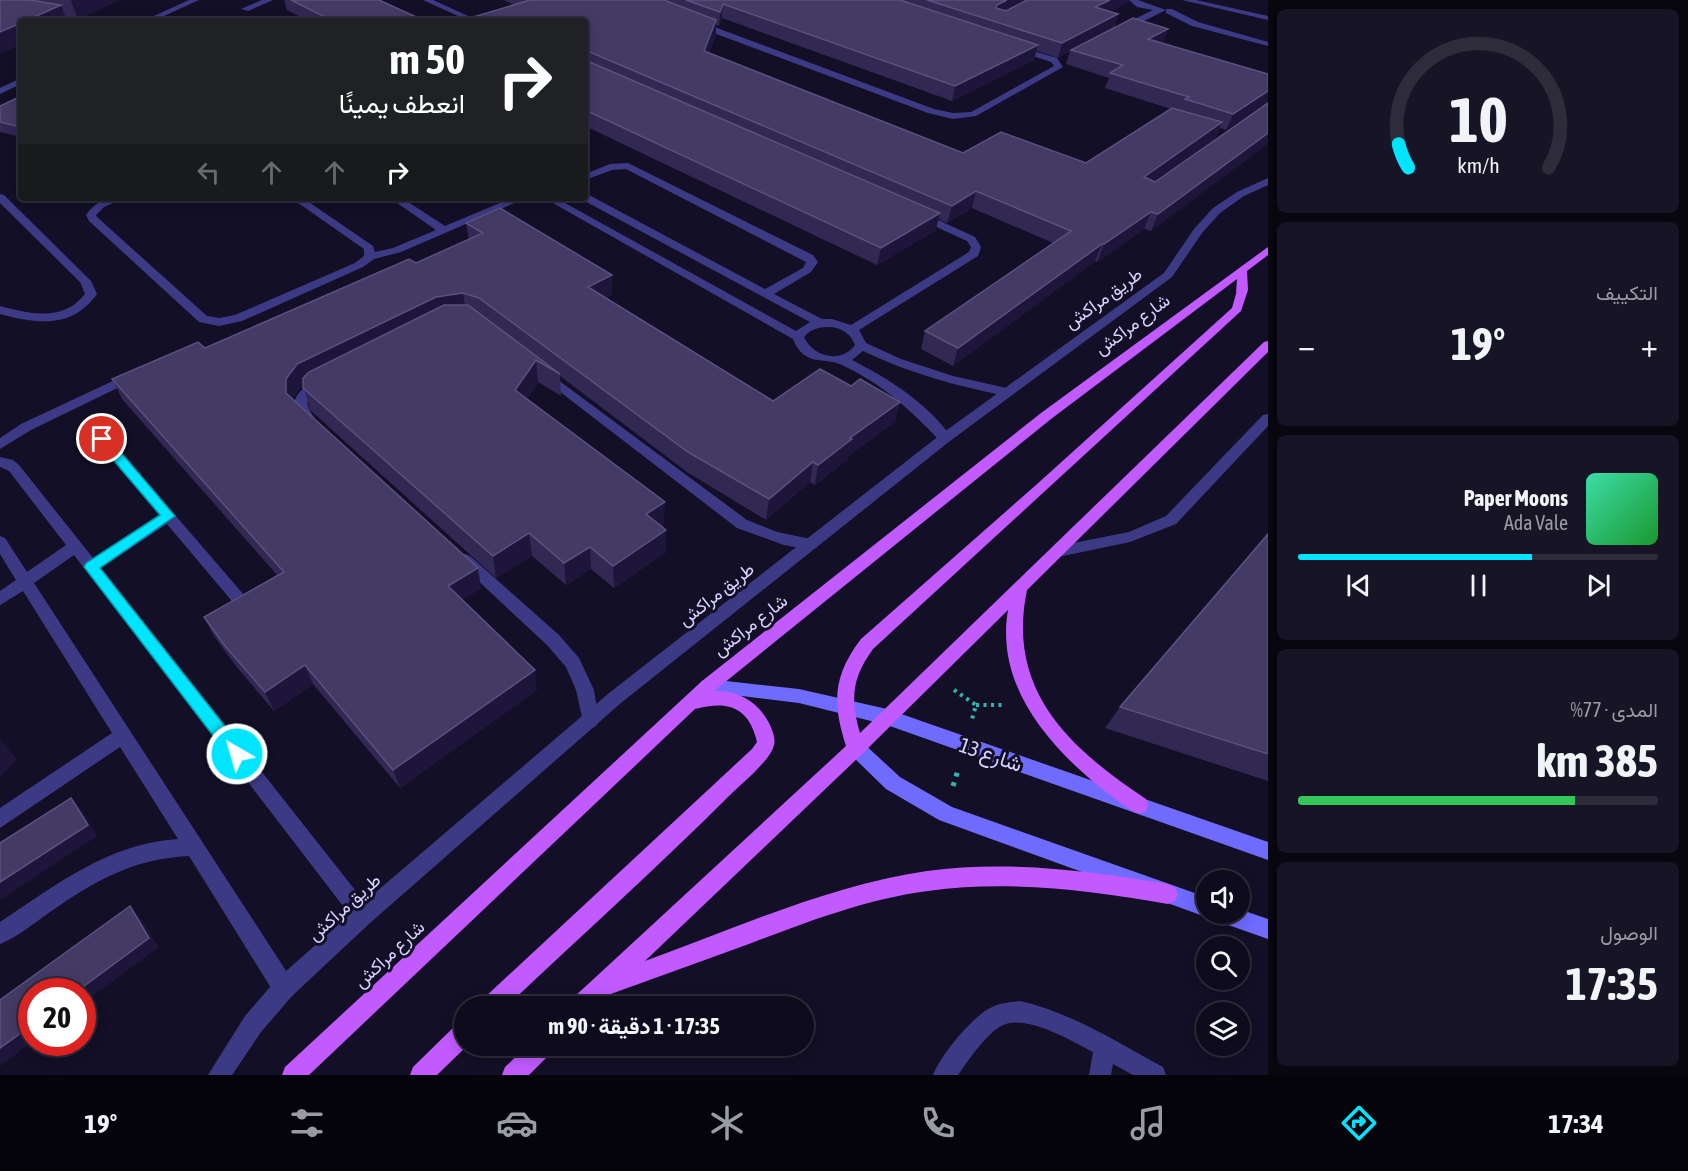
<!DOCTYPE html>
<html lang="ar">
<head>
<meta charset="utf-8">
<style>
  body { margin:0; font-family:"Asap Condensed",Vazirmatn,sans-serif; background:#171425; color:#f1f3f6; direction:rtl; height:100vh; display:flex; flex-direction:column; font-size:22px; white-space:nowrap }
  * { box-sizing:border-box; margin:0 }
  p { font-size:20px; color:#9b9ba3 }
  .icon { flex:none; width:33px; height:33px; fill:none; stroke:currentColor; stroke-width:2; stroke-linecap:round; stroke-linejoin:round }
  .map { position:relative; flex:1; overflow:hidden; direction:ltr }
  .drawer { display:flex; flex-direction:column; gap:9px; padding:9px; background:#08060f; width:420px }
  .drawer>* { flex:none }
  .guide { position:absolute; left:18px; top:18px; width:570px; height:183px; border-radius:6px; box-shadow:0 3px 15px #0003,0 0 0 2px #2e2b3b; direction:rtl; background:#202124; color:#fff; overflow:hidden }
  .tools { position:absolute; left:1196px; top:870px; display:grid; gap:12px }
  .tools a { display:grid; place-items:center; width:54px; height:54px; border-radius:50%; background:#0e0b1c; box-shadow:0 3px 15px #0003,0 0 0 2px #2e2b3b; font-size:30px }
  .speed { position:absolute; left:18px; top:978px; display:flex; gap:12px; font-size:30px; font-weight:700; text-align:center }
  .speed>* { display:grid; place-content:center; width:78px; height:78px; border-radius:50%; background:#0e0b1c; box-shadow:0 3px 15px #0003,0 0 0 2px #2e2b3b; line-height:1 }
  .speed .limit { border:9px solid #d22; background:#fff; color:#111 }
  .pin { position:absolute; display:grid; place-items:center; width:51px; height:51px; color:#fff; margin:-26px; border:3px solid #fff; border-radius:50%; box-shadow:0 2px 6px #0007 }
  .me { position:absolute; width:66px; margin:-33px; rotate:322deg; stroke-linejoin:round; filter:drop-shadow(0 0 4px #0008) }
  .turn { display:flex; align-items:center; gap:21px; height:126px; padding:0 24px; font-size:27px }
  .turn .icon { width:78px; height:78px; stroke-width:2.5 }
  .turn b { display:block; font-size:42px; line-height:51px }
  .lanes { display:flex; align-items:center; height:57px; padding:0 24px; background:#0003; justify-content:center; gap:30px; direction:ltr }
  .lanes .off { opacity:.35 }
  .big { font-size:45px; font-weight:700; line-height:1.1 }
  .drawer .tile { flex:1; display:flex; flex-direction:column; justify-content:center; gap:9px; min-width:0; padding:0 21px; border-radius:9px; background:#171425 }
  .drawer .dial { align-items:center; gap:0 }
  .dial svg { height:156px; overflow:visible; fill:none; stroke:#2e2b3b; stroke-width:7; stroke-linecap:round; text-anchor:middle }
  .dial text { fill:#f1f3f6; stroke:none }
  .song { display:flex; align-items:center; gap:18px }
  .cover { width:72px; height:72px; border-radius:9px; background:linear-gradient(135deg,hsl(160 70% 55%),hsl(130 70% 35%)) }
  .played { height:6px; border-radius:3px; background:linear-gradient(90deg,#00e5ff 65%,#2e2b3b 65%) }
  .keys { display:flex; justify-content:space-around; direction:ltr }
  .heat { display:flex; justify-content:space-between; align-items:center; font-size:33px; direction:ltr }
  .charge { height:9px; border-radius:4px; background:linear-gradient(90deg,#34c759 77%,#2e2b3b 0) }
  .trip { position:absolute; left:454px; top:996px; width:360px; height:60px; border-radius:30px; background:#0e0b1c; box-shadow:0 3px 15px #0003,0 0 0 2px #2e2b3b; font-weight:700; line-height:60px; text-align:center; direction:rtl }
  .tabs { display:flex; height:96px; justify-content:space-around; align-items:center; background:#06040b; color:#9b9ba3 }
  .tabs .icon { width:42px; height:42px }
  .tabs .current { color:#00e5ff }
  .tabs b { font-size:27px; color:#f1f3f6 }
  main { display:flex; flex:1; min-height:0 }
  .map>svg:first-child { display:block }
</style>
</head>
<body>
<main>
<section class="drawer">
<div class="tile dial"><svg viewBox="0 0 100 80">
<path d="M14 69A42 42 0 1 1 86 69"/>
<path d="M14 69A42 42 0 0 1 9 57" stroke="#00e5ff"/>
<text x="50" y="56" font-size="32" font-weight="700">10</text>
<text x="50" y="72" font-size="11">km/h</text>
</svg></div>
<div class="tile"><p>التكييف</p>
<div class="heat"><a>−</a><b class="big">19°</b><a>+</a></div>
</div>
<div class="tile">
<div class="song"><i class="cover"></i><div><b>Paper Moons</b><p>Ada Vale</p></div></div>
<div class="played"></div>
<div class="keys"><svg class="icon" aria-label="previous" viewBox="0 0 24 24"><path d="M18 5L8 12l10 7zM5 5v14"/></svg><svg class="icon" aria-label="pause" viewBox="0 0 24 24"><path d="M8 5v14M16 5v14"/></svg><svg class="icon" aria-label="next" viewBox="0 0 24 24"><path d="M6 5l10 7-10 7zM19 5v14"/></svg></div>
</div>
<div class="tile"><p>المدى · 77%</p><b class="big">385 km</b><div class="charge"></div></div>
<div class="tile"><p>الوصول</p><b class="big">17:35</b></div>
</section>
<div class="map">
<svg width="1268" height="1075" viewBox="0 0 1268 1075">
  <rect width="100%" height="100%" fill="#130f26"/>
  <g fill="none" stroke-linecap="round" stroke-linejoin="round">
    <g stroke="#2fb8b0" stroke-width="4" stroke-dasharray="3 4.5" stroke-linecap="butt">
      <path d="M954,690l22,15 -4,14"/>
      <path d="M976,705h29"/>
    </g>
    <path stroke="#2fb8b0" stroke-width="5" stroke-dasharray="4 6" stroke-linecap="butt" d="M953,786l5,-16"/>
    <g fill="#3d3a85" fill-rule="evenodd">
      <path d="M262,0h11l-25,11 -7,-2z"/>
      <path d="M423,0h10l46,21h-10z"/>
      <path d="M1129,0h9l28,10 -42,21h-6v-4l35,-17 -16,-3z"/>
      <path d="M1182,0h14l72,16v4z"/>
      <path d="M1166,9h6l26,13 70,20v4l-76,-20 -26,-13z"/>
      <path d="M47,14l30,7 -33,-3 -1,-2z"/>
      <path d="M695,22h6l233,87 19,4 18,-1 83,-46 -3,-4 -36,-12v-4l42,12 6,9 -87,49 -23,3 -25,-6 -233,-87z"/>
      <path d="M628,163l185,92 5,7 -7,10 -37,22 48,25h10l19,6 118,-73 2,-5 -4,-6 -52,-24v-4h8l52,24 6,10 -3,9 -119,74 7,13 35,16 52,17 58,13 1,3 -6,4c-50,-10 -97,-23 -143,-45l-11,9c36,18 77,44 100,78l-7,4 -5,-1c-28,-30 -59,-58 -98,-76 -19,-9 -37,3 -49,-26l-249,-141h12l240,133 14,-9 -229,-123 4,-1v-4l4,1 176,94 38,-21 3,-6 -180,-93 -14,1 -27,10v-6l25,-10zM832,327c11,2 19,7 23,18 -14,19 -42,12 -51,-8 7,-9 16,-10 28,-10z"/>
      <path d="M0,194l4,1 87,86 6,13c-25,35 -60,30 -97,20v-8c31,8 63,16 85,-12l-5,-12 -80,-79z"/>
      <path d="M110,198h15l-21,9 -8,8 1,2 110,99 12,2 16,-3 120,-52 9,-7v-7l-73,-51h12l70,48 2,6 18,-4 43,-18 -46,-32h12l43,28 67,-28h14l-125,54 -27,7 -11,8 -121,54 -23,5 -20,-4 -110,-101 -3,-6c7,-10 13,-13 24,-17z"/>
      <path d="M546,371l201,149 30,12 39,8 3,4 -3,4 -5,2 -27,-5 -47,-17 -195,-150 -2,-3z"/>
      <path d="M132,372l6,4 -2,3 -105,51 -31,19v-11l21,-14z"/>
      <path d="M321,379l6,4c-15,17 -29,12 -11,37l-7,4 -5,-1 -10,-15c-1,-15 14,-25 27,-29z"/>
      <path d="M1268,414v12l-92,98 -46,18 -72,15 -5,-2 -3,-4 3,-4 76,-15 37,-16 97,-101z"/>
      <path d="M102,435l5,1 143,166 -2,4 -6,2 -6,-2 -69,-82 -66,44 269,341 3,7 -3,7 -7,3 -7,-3 -282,-368 -40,28 258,397 3,8 -3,8 -8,3 -8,-3 -87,-140c-56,3 -93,24 -139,56 -16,11 -32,25 -50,32v-22c56,-37 109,-79 178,-83l-58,-92 -120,81v-20l112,-75 -89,-142 -23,14v-14l16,-11 -16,-26v-18l5,2 22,34 39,-27 -57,-74 -9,-4v-10l13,3 6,5 74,93 66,-43 -62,-73 -2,-3 2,-3z"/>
      <path d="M465,554l5,2 89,79 20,23 15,32 5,31 -3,5 -6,3 -6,-3 -8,-36 -10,-23 -19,-22 -87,-81 -3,-4 3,-4z"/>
      <path d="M1020,1001c52,12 97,41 143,66l3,8h-33l-20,-11 -2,11h-22l4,-23c-21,-11 -63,-36 -87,-28 -17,5 -38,37 -48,51h-25c8,-20 36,-54 55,-66 11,-6 21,-7 32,-8z"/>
    </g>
    <g fill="#3d3a85" fill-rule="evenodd">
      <path d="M189,0h10l-46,21h-10z"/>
      <path d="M21,78v6l-21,10v-6z"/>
      <path d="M1268,178v7l-24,11 -24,17 -18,20 -30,44 -222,164 -329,262 -251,220 -78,73 -31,36 -29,43h-24l37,-59 31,-36 80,-71 253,-216 331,-258 224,-162 30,-44 19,-21 24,-16z"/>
    </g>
    <g fill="#6f6bff" fill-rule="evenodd">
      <path d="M708,679l91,10 88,20 381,133v18l-381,-135 -88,-22 -97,-12 -3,-5 3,-5z"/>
      <path d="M856,740l6,2 38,35 52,30 254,90v17h7l-7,3 -267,-97 -53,-31 -36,-35 -3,-6 3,-6z"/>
      <path d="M1239,909l29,10v20l-51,-18 -3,-7h25z"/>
    </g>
    <g fill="#c25bff" fill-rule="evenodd">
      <path d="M1268,247v8l-21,16 1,19 -7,21 -368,338c-21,29 -23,49 -13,84l404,-391 4,-1v11l-241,238c-21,100 42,158 119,209l2,6 -2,6 -7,3 -7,-3c-65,-45 -139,-114 -124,-201l-146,144 -217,207c91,-33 185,-76 282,-90 81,-11 162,0 241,13l7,3 3,7 -3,7 -7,3c-79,-14 -160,-24 -240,-13 -62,8 -121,31 -179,53 -47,17 -94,34 -141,51l-12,11h-26l3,-8 273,-252c-14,-44 -13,-70 15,-107l175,-154 196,-177 4,-14 1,-15 -186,140 -337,272c25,-1 44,11 55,32 3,6 7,16 5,22 -3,15 -34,40 -45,51 -72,72 -148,140 -222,210h-26l3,-8 268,-249 5,-7c-8,-35 -29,-42 -62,-33l-386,366h-27l3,-8 417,-386 339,-268z"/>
      <path d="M465,1021v25h2l-30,29h-27l3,-8 44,-43z"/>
      <path d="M527,1046h26l-3,8 -21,21h-27l3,-8z"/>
    </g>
  </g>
  <g fill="#312854" fill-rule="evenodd">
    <path d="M0,0h119l-41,19z"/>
    <path d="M284,0h95l46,21h-117l-21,-11z"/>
    <path d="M504,0h625l-1,2 -18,10 8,2 -4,14 54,1 -6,14 106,31 -42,56 -6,-2 -5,10 -60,44 113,-79 -117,128 -7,-2 -47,33 -2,-1 -142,105 -32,-17 4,-18 128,-88 -81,-35 -25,15 -9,-4 -2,11 -59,35 -292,-139v-105l-71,-16zM722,18l230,83 82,-41 2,-9 22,7 12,-7 -4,13 43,14 -4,10 66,21 -85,54 -123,-10 -254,-100 7,-18v-10l3,1z"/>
    <path d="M21,96v41l-21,-5v-26z"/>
    <path d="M466,223l146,71 -7,4 168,103 78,-15 49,16 -5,20 -47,34v3l-33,26 -5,-3 -44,38 -79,-48 -127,-96 1,20 -23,-14 -11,17 137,126 -2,1 4,26 -52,36 -23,-19 -25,16 -34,-29 -36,22 -186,-168 -7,-26 -11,15 189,189 -19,12 75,90 -137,98 -87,-104 -39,27 -39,-46 -21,-29 -10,-19 73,-42 -155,-176 -10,-20 93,-31 211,-85 53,-23z"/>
    <path d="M1268,534v247l-163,-53 15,-21z"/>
  </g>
  <g fill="#1d163a">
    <path d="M73,0h46l-41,19 -7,-18z"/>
    <path d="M1007,0h25l-39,19 -1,3 5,-17z"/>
    <path d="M1110,0h19l-1,2 -37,20 4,-15z"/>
    <path d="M723,4l-1,14 -3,8 1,-14z"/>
    <path d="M61,5l6,16h-42z"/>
    <path d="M1118,14l-5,14 -42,22 -1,1 -12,7 4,-15z"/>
    <path d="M716,20v15l-12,31v-15z"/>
    <path d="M21,23v22l-21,9v-22z"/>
    <path d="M1168,29l-5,14 -21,11 6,-15z"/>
    <path d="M1038,45l-4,15 -82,41 3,-15z"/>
    <path d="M1268,91v11l-42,28 7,-16z"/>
    <path d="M1222,122l-7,16 -77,56 6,-17z"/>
    <path d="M1268,133v11l-117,87 7,-17z"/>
    <path d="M976,191l-4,17 -25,15 5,-17z"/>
    <path d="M1151,212l-7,17 -47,33 7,-18z"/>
    <path d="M940,213l-4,17 -59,35 4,-17z"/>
    <path d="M1102,244l-7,17 -142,105 5,-18z"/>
    <path d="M612,275v19l-24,13v-20z"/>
    <path d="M463,293l3,20 -163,71 -11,15 -6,-6v-14l11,-15 139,-67z"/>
    <path d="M536,360l2,22 -20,30 -3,-22z"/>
    <path d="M900,402l-5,20 -47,34v3l-33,26 3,-20 32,-27z"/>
    <path d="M813,462l-3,20 -44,38 3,-21z"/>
    <path d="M665,502l-1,23 -18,12v-23z"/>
    <path d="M666,530v22l-52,36 -1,-22z"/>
    <path d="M529,533l3,23 -36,22 -3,-22z"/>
    <path d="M590,547l1,22 -25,16 -2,-22z"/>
    <path d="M478,568l3,20 -28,18 -5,-20z"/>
    <path d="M305,665l8,19 -39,27 -9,-19z"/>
    <path d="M535,670l2,20 -137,98 -7,-18z"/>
    <path d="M0,739l17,20 -17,18z"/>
    <path d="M71,798l10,11 16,27 -97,64v-18z"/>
    <path d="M130,906l9,10 20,31 -77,57v-12h-6z"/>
    <path d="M32,1025v17l-32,24v-18z"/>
  </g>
  <g fill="#433a66" stroke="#5a527e" stroke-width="1.5">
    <path d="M0,0h30l31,5 -36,16h-4v2l-21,9z"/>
    <path d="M291,0h88l46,21h-92z"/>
    <path d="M530,0h134l52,20 -12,31 259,102 38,-21 85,31 86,-55 50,14 -78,55 11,5 113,-79v30l-110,81 -7,-2 -47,32h-2l-144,104 -33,-17 146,-100 -95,-40 -24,15 -367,-156v-29h-125z"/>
    <path d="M686,0h214l138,45 -83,41 -232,-82 -3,8z"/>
    <path d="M927,0h80l-10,5 -1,3 10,3 21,-11h83l-15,7 23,7 -56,29z"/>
    <path d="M1133,18l35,11 -20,10 120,35v17l-35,23 -48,-15 4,-2 -79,-24 13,-8 -52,-15z"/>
    <path d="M585,60l355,153 -59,35 -296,-138z"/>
    <path d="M21,96v31l-21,-5v-16z"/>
    <path d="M500,208l112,67 -24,12 185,114 47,-32 31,17 9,-7 40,23 -50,36 2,1 -34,26 -5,-3 -44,37 -81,-47 -209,-154 -16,-5 -27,4 -139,67 -11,15v14l192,175 -30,18 87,84 -142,100 -88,-105 -40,27 -40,-46 -21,-29 80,-45 -172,-193 86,-37 7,6 204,-89 7,4 67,-30 -17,-10z"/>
    <path d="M444,305h24l92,69 -24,-14 -21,30 150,112 -19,12 20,16 -53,36 -23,-19 -26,16 -35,-30 -36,23 -190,-168v-10l6,-6z"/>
    <path d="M1268,534v220l-148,-47z"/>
    <path d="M71,798l17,27 -88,57v-39z"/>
    <path d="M130,906l19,32 -73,54h-44v33l-32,23v-48z"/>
  </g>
  <path fill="#00e5ff" stroke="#0095a6" stroke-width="1.5" d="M102,435l5,1 68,80 -75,52 143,181 2,5 -2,5 -6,2 -6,-2 -147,-192 2,-4 74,-48 -62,-73 -2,-3 2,-3z"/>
  <g text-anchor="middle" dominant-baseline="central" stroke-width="6" stroke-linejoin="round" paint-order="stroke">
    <g font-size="18" fill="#d9d4ff" stroke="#130f26">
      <text transform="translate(1103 298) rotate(-36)">طريق مراكش</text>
      <text transform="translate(1132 324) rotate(-37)">شارع مراكش</text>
      <text transform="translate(716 594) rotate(-38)">طريق مراكش</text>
      <text transform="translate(750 625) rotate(-38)">شارع مراكش</text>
      <text transform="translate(344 907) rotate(-42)">طريق مراكش</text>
      <text transform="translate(389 954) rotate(-43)">شارع مراكش</text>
    </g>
    <g font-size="21" fill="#d9d4ff" stroke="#130f26">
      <text transform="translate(991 754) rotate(19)">شارع 13</text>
    </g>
  </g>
</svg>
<div class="tools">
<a><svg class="icon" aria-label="sound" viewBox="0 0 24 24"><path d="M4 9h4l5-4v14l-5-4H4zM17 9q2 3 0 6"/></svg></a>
<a><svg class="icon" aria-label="search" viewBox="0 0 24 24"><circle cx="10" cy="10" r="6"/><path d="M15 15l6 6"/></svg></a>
<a><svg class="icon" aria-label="layers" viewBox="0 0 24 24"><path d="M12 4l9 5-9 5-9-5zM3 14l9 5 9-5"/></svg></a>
</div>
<div class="speed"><div class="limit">20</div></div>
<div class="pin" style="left:102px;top:439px;background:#d93025"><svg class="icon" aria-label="arrive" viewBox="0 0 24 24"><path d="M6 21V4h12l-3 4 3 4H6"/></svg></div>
<svg class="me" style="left:237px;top:754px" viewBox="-20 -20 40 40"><circle r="17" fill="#00e5ff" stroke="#fff" stroke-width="3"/><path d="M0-11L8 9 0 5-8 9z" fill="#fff"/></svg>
<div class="trip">17:35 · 1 دقيقة · 90 m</div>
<div class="guide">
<div class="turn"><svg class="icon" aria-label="right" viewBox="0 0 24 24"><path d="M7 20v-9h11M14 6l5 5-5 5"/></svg><div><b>50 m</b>انعطف يمينًا</div></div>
<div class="lanes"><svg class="icon off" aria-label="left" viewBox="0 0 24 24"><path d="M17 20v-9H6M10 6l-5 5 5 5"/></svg><svg class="icon off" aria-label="ahead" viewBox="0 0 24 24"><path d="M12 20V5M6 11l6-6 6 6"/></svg><svg class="icon off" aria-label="ahead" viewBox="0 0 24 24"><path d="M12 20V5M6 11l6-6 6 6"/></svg><svg class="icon" aria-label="right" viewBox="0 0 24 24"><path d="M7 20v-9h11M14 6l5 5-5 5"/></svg></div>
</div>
</div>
</main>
<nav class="tabs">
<b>17:34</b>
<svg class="icon current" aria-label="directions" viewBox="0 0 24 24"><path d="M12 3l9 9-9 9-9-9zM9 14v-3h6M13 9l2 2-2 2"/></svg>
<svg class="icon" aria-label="music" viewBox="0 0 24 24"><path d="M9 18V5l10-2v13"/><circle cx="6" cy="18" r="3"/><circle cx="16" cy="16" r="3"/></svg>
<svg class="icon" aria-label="phone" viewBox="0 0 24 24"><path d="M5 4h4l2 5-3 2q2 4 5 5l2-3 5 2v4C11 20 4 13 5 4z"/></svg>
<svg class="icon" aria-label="climate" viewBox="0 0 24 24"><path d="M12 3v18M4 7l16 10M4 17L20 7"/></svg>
<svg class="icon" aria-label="car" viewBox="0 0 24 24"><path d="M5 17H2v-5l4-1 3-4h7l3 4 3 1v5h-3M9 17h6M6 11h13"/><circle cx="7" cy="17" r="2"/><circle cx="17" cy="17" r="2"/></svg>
<svg class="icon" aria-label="filters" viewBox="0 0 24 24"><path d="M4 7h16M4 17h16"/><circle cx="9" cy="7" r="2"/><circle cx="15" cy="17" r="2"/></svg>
<b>19°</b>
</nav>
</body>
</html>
